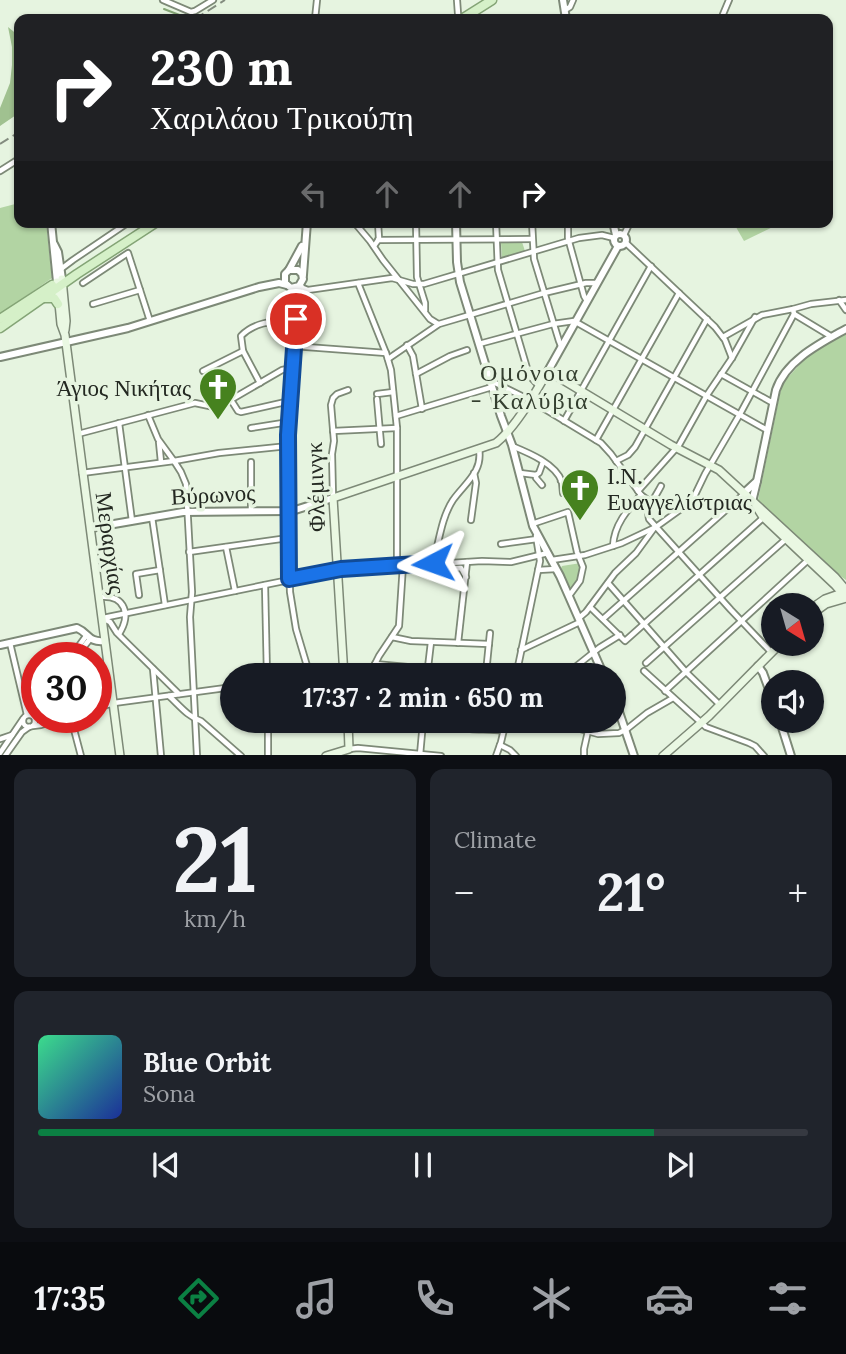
<!DOCTYPE html>
<html lang="en">
<head>
<meta charset="utf-8">
<style>
  body { margin:0; font-family:Lora,serif; background:#20242c; color:#f1f3f6; height:100vh; display:flex; flex-direction:column; font-size:26px; white-space:nowrap }
  * { box-sizing:border-box; margin:0 }
  p { font-size:23px; color:#9ea1a6 }
  .icon { flex:none; width:38px; height:38px; fill:none; stroke:currentColor; stroke-width:2; stroke-linecap:round; stroke-linejoin:round }
  .map { position:relative; height:755px; overflow:hidden }
  .panel { display:flex; flex-direction:column; gap:14px; padding:14px; background:#0d0f14; flex:1 }
  .panel>* { flex:none }
  .hud { position:absolute; left:14px; top:14px; width:819px; height:214px; border-radius:14px; box-shadow:0 2px 5px #0004; background:#202124; color:#fff; overflow:hidden }
  .needle { width:46px; rotate:143deg }
  .buttons { position:absolute; left:761px; top:593px; display:grid; gap:14px }
  .buttons a { display:grid; place-items:center; width:63px; height:63px; border-radius:50%; background:#171b24; box-shadow:0 2px 5px #0004; font-size:35px }
  .speed { position:absolute; left:21px; top:642px; display:flex; gap:14px; font-size:35px; font-weight:700; text-align:center }
  .speed>* { display:grid; place-content:center; width:91px; height:91px; border-radius:50%; background:#171b24; box-shadow:0 2px 5px #0004; line-height:1 }
  .speed .limit { border:10px solid #d22; background:#fff; color:#111 }
  .pin { position:absolute; display:grid; place-items:center; width:60px; height:60px; color:#fff; margin:-30px; border:4px solid #fff; border-radius:50%; box-shadow:0 2px 7px #0007 }
  .me { position:absolute; width:77px; margin:-38px; rotate:266deg; stroke-linejoin:round; filter:drop-shadow(0 0 5px #0008) }
  .turn { display:flex; align-items:center; gap:24px; height:147px; padding:0 21px; font-size:32px }
  .turn .icon { width:91px; height:91px; stroke-width:2.5 }
  .turn b { display:block; font-size:49px; line-height:60px }
  .lanes { display:flex; align-items:center; height:66px; padding:0 21px; background:#0003; justify-content:center; gap:35px; direction:ltr }
  .lanes .off { opacity:.35 }
  .big { font-size:52px; font-weight:700; line-height:1.1 }
  .panel .widget { flex:1; display:flex; flex-direction:column; justify-content:center; gap:10px; min-width:0; padding:0 24px; border-radius:14px; background:#20242c }
  .panel .dial { align-items:center; gap:0 }
  .dial b { font-size:91px; line-height:1 }
  .song { display:flex; align-items:center; gap:21px }
  .cover { width:84px; height:84px; border-radius:10px; background:linear-gradient(135deg,hsl(150 70% 55%),hsl(230 70% 35%)) }
  .played { height:7px; border-radius:4px; background:linear-gradient(90deg,#0b8043 80%,#363941 80%) }
  .keys { display:flex; justify-content:space-around; direction:ltr }
  .heat { display:flex; justify-content:space-between; align-items:center; font-size:38px; direction:ltr }
  .panel .tiles { flex:1; display:grid; gap:14px; grid-template-columns:1fr 1fr }
  .widget:last-child { grid-column:span 2 }
  .trip { position:absolute; left:220px; top:663px; width:406px; height:70px; border-radius:35px; background:#171b24; box-shadow:0 2px 5px #0004; font-weight:700; line-height:70px; text-align:center }
  .dock { display:flex; height:112px; justify-content:space-around; align-items:center; background:#090b0e; color:#9ea1a6 }
  .dock .icon { width:49px; height:49px }
  .dock .current { color:#0b8043 }
  .dock b { font-size:32px; color:#f1f3f6 }
  .map>svg:first-child { display:block }
</style>
</head>
<body>
<div class="map">
<svg width="846" height="756" viewBox="0 0 846 756">
  <rect width="100%" height="100%" fill="#e6f4e0"/>
  <g fill="#b2d4a3">
    <path d="M19,203v19h27l6,56 -52,36v-106z"/>
    <path d="M733,222h50l-39,19z"/>
    <path d="M522,242l3,9 -23,6 -1,-14z"/>
    <path d="M846,333v247l-14,-10 -74,-70 24,-116 28,-31z"/>
    <path d="M581,563v13l-9,16 -11,-24 1,-2z"/>
  </g>
  <path fill="#a0c190" d="M8,27l11,9v77l-19,13v-18l10,-25 2,-18v-18z"/>
  <g fill="none" stroke-linecap="round" stroke-linejoin="round">
    <path stroke="#85a676" stroke-width="2" d="M164,9l18,7 2,3"/>
    <defs>
      <g id="minor">
        <path d="M163,0l28,12 4,-1 18,-11"/>
        <path d="M457,0l1,14"/>
        <path d="M565,10l5,-3 3,-7"/>
        <path d="M315,19l2,-19"/>
        <path d="M721,19l8,-19"/>
        <path d="M0,171l19,-12"/>
        <path d="M354,222l16,19 13,19 47,59 8,5"/>
        <path d="M416,222l1,55 8,26v8"/>
        <path d="M496,222l2,48 31,105 10,11"/>
        <path d="M532,222l2,37 25,82 2,5"/>
        <path d="M568,222v16l16,58 3,5"/>
        <path d="M624,235l6,-13"/>
        <path d="M378,240l154,-1"/>
        <path d="M626,243l89,84 10,13 7,18"/>
        <path d="M374,246l5,-7 -1,-17"/>
        <path d="M61,269l12,-9 56,-38"/>
        <path d="M83,283l45,-30 22,68"/>
        <path d="M358,283l28,70 5,17 6,58v137"/>
        <path d="M300,285l3,3 5,2 84,-12 21,6h11l155,-46 23,-3 12,3"/>
        <path d="M839,300l7,10"/>
        <path d="M93,304l47,-14"/>
        <path d="M794,314l38,23"/>
        <path d="M723,337l39,-22 31,-6 18,-5 35,-4"/>
        <path d="M479,344l74,-20 21,-3 193,109"/>
        <path d="M407,345l6,11 9,53"/>
        <path d="M293,346l93,7"/>
        <path d="M243,351l-2,-15c14,-15 36,-15 55,-17"/>
        <path d="M388,359l51,-35 105,-31 42,-10h11"/>
        <path d="M203,371l40,-20 17,32"/>
        <path d="M416,374l34,-18 17,-6"/>
        <path d="M721,374l52,29"/>
        <path d="M491,381l39,19 71,43 10,11 30,41 11,8"/>
        <path d="M377,394l16,-2"/>
        <path d="M377,399l4,45"/>
        <path d="M231,400l7,11 3,1 49,-11"/>
        <path d="M396,416l96,-29"/>
        <path d="M564,421l87,-155"/>
        <path d="M119,423l13,98"/>
        <path d="M251,428l38,-6"/>
        <path d="M333,431l64,-3"/>
        <path d="M78,434l117,-31 19,4 6,-1 62,-36 10,-2"/>
        <path d="M596,440l83,-147"/>
        <path d="M159,442l2,20"/>
        <path d="M512,446c17,7 44,18 50,36 0,1 1,11 1,11"/>
        <path d="M616,461l12,-6 7,-8 72,-128"/>
        <path d="M251,462v49"/>
        <path d="M82,473l92,-12 -16,-22 -10,-24"/>
        <path d="M520,473l16,2"/>
        <path d="M536,475l3,-2 4,-11"/>
        <path d="M536,475v3l6,7"/>
        <path d="M561,481l19,16"/>
        <path d="M661,486c-5,10 -15,22 -12,33l82,91 40,42"/>
        <path d="M638,491l41,-46 28,-50 25,-37 23,-41"/>
        <path d="M333,497l-1,-43 2,-13 -3,-36 2,-7 4,-4 11,-4"/>
        <path d="M288,511l2,81 6,37 14,47"/>
        <path d="M152,517l13,88"/>
        <path d="M471,520l5,-37 -2,-10"/>
        <path d="M532,524l36,-12 9,40 6,15 -3,14 -11,15"/>
        <path d="M501,544l36,-5"/>
        <path d="M613,546c1,-21 14,-36 28,-51"/>
        <path d="M226,547l9,44"/>
        <path d="M189,552l99,-14"/>
        <path d="M552,560l33,-5 37,-12 34,-16 36,-26 13,-27 35,-60 54,-100 -1,-5"/>
        <path d="M538,570l18,-1"/>
        <path d="M466,577l-5,-9 -27,1 -1,-6c6,-20 8,-45 20,-63 12,-17 30,-28 26,-51"/>
        <path d="M608,583l78,89 34,33"/>
        <path d="M265,585l2,91"/>
        <path d="M139,595l-3,-21 24,-4"/>
        <path d="M100,597c26,-2 31,18 19,37"/>
        <path d="M590,607l35,34 138,-123"/>
        <path d="M103,618l235,-48 144,-9 29,1 37,-9"/>
        <path d="M579,618l7,-6 29,-39 21,-20 19,-26"/>
        <path d="M104,619l6,3 7,11 62,61"/>
        <path d="M603,619l141,-125"/>
        <path d="M392,637l19,4 78,3"/>
        <path d="M10,643l17,72"/>
        <path d="M458,643l9,-81"/>
        <path d="M521,650l59,-28"/>
        <path d="M70,658l16,-22"/>
        <path d="M75,658l15,-19"/>
        <path d="M646,663l140,-124"/>
        <path d="M375,664l130,12"/>
        <path d="M153,669l8,87"/>
        <path d="M644,671l62,56 43,16 6,3 9,10"/>
        <path d="M486,673l4,-40"/>
        <path d="M320,676l50,-3"/>
        <path d="M369,676l10,-20 20,-30 4,-61"/>
        <path d="M427,676l4,-34"/>
        <path d="M516,676l24,-115 -4,-25"/>
        <path d="M564,676l35,-28 21,-13"/>
        <path d="M665,691l143,-131"/>
        <path d="M169,696c10,9 19,21 32,25l40,35"/>
        <path d="M96,708l18,-5 119,-16"/>
        <path d="M29,714l8,-11"/>
        <circle cx="29" cy="721" r="6"/>
        <path d="M71,718l10,38"/>
        <path d="M268,721v35"/>
        <path d="M374,721c32,2 64,5 96,8 11,1 22,0 33,2"/>
        <path d="M532,721l17,4 13,-1 36,10 21,-1 8,-4 20,-16 26,-15"/>
        <path d="M33,726l8,-1 25,-7"/>
        <path d="M0,739l12,-4"/>
        <path d="M500,745l10,5 6,6"/>
        <path d="M349,749l9,-1 83,8"/>
        <path d="M0,753l23,-34"/>
        <path d="M420,755l3,-33"/>
        <path d="M5,756l17,-24 7,-5"/>
        <path d="M197,756l-7,-139 2,-25 -6,-108 -5,-12 -7,-11 45,-8 69,-7"/>
        <path d="M496,756l5,-14 5,-21"/>
        <path d="M584,756v-7l4,-18"/>
      </g>
      <g id="tertiary">
        <path d="M563,0l3,19"/>
        <path d="M51,222l6,60"/>
        <path d="M456,222l1,40 3,20 41,134 11,29 21,81 27,50 44,100"/>
        <path d="M613,222l3,13"/>
        <circle cx="620" cy="240" r="6"/>
        <path d="M54,244l4,8 4,27"/>
        <path d="M289,270l13,-24"/>
        <path d="M303,275l4,-53"/>
        <path d="M0,357l128,-29 131,-41 20,-4 8,2"/>
        <path d="M548,371l70,-125"/>
        <path d="M744,493l13,-12 19,-91c10,-30 45,-47 70,-61"/>
        <path d="M752,502l5,-21"/>
        <path d="M288,510l2,-109 9,-115 4,-7 -1,-5 -4,-4h-9l-4,4v9l6,5 8,-2"/>
        <path d="M91,528l92,-16 109,-1 41,-13"/>
        <path d="M0,645l77,-17c12,5 11,15 28,13"/>
        <path d="M758,666l5,7 11,30"/>
        <path d="M614,697l20,59"/>
        <path d="M780,721l11,35"/>
      </g>
      <g id="secondary">
        <path d="M62,279l4,42 -1,9"/>
        <path d="M57,282l4,42 4,11 55,421"/>
        <path d="M756,506l7,11 72,68 7,8 2,5"/>
        <path d="M812,608l13,-9 20,-7"/>
        <path d="M812,614l14,-10 20,-6"/>
        <path d="M344,676l-11,-178 163,-55c20,-16 39,-50 52,-72l123,74 48,25 116,107 11,13"/>
        <path d="M326,756l23,-7 -1,-28"/>
        <path d="M663,756l46,-40 71,-72"/>
      </g>
      <g id="primary">
        <path d="M462,19l30,-19"/>
        <path d="M43,298h11l4,6"/>
        <path d="M0,319l52,-34"/>
        <path d="M0,328l77,-54 80,-52"/>
      </g>
    </defs>
    <use href="#minor" stroke="#7d8977" stroke-width="8"/>
    <use href="#tertiary" stroke="#7d8977" stroke-width="10"/>
    <use href="#secondary" stroke="#7d8977" stroke-width="10"/>
    <use href="#primary" stroke="#84a476" stroke-width="11"/>
    <use href="#minor" stroke="#fff" stroke-width="4.5"/>
    <use href="#tertiary" stroke="#fff" stroke-width="6"/>
    <use href="#secondary" stroke="#eaf8e3" stroke-width="7"/>
    <use href="#primary" stroke="#d5f0c8" stroke-width="8"/>
    <g stroke="#838c7f" stroke-width="2" stroke-dasharray="10 5" stroke-linecap="butt">
      <path d="M195,19l30,-19"/>
      <path d="M0,144l19,-12"/>
    </g>
  </g>
  <g fill="none" stroke-linecap="round" stroke-linejoin="round">
    <defs>
      <path id="route" d="M296,319l-8,116 1,144 52,-10 92,-6"/>
    </defs>
    <use href="#route" stroke="#114b97" stroke-width="18"/>
    <use href="#route" stroke="#1a73e8" stroke-width="12"/>
  </g>
  <defs>
    <symbol id="church-pin" viewBox="-11 -11 22 30"><path d="M0 17L-7.5 6A9.5 9.5 0 1 1 7.5 6Z" fill="#46821e" stroke="#e6f4e0"/><path d="M-1.2-6h2.4v3.5h3.3v2.4h-3.3V6h-2.4V-.1h-3.3v-2.4h3.3Z" fill="#fff"/></symbol>
  </defs>
  <g fill-rule="evenodd">
    <use href="#church-pin" x="196" y="365" width="44" height="60"/>
    <use href="#church-pin" x="558" y="466" width="44" height="60"/>
  </g>
  <g text-anchor="middle" dominant-baseline="central" stroke-width="7" stroke-linejoin="round" paint-order="stroke">
    <g font-size="23" fill="#232821" stroke="#e6f4e0" text-anchor="end">
      <text x="191" y="387">Άγιος Νικήτας</text>
      <text x="607" y="475" text-anchor="start">Ι.Ν.<tspan x="607" dy="26">Ευαγγελίστριας</tspan></text>
    </g>
    <g font-size="23" fill="#232821" stroke="#e6f4e0">
      <text transform="translate(315 487) rotate(-92)">Φλέμινγκ</text>
      <text transform="translate(213 494) rotate(-3)">Βύρωνος</text>
      <text transform="translate(111 543) rotate(82)">Μεραρχίας</text>
    </g>
    <g font-size="24" letter-spacing="2" fill="#343f2f" stroke="#e6f4e0">
      <text x="530" y="372">Ομόνοια<tspan x="530" dy="28">- Καλύβια</tspan></text>
    </g>
  </g>
</svg>
<div class="buttons">
<a><svg class="needle" viewBox="-14 -14 28 28"><path d="M0-13l5 13h-10z" fill="#e53935"/><path d="M0 13l5-13h-10z" fill="#9ea1a6"/></svg></a>
<a><svg class="icon" aria-label="sound" viewBox="0 0 24 24"><path d="M4 9h4l5-4v14l-5-4H4zM17 9q2 3 0 6"/></svg></a>
</div>
<div class="speed"><div class="limit">30</div></div>
<div class="pin" style="left:296px;top:319px;background:#d93025"><svg class="icon" aria-label="arrive" viewBox="0 0 24 24"><path d="M6 21V4h12l-3 4 3 4H6"/></svg></div>
<svg class="me" style="left:433px;top:563px" viewBox="-20 -20 40 40"><path d="M0-17L14 15 0 8-14 15z" fill="#1a73e8" stroke="#fff" stroke-width="4"/></svg>
<div class="trip">17:37 · 2 min · 650 m</div>
<div class="hud">
<div class="turn"><svg class="icon" aria-label="right" viewBox="0 0 24 24"><path d="M7 20v-9h11M14 6l5 5-5 5"/></svg><div><b>230 m</b>Χαριλάου Τρικούπη</div></div>
<div class="lanes"><svg class="icon off" aria-label="left" viewBox="0 0 24 24"><path d="M17 20v-9H6M10 6l-5 5 5 5"/></svg><svg class="icon off" aria-label="ahead" viewBox="0 0 24 24"><path d="M12 20V5M6 11l6-6 6 6"/></svg><svg class="icon off" aria-label="ahead" viewBox="0 0 24 24"><path d="M12 20V5M6 11l6-6 6 6"/></svg><svg class="icon" aria-label="right" viewBox="0 0 24 24"><path d="M7 20v-9h11M14 6l5 5-5 5"/></svg></div>
</div>
</div>
<section class="panel">
<div class="tiles">
<div class="widget dial"><b>21</b><p>km/h</p></div>
<div class="widget"><p>Climate</p>
<div class="heat"><a>−</a><b class="big">21°</b><a>+</a></div>
</div>
<div class="widget">
<div class="song"><i class="cover"></i><div><b>Blue Orbit</b><p>Sona</p></div></div>
<div class="played"></div>
<div class="keys"><svg class="icon" aria-label="previous" viewBox="0 0 24 24"><path d="M18 5L8 12l10 7zM5 5v14"/></svg><svg class="icon" aria-label="pause" viewBox="0 0 24 24"><path d="M8 5v14M16 5v14"/></svg><svg class="icon" aria-label="next" viewBox="0 0 24 24"><path d="M6 5l10 7-10 7zM19 5v14"/></svg></div>
</div>
</div>
</section>
<nav class="dock">
<b>17:35</b>
<svg class="icon current" aria-label="directions" viewBox="0 0 24 24"><path d="M12 3l9 9-9 9-9-9zM9 14v-3h6M13 9l2 2-2 2"/></svg>
<svg class="icon" aria-label="music" viewBox="0 0 24 24"><path d="M9 18V5l10-2v13"/><circle cx="6" cy="18" r="3"/><circle cx="16" cy="16" r="3"/></svg>
<svg class="icon" aria-label="phone" viewBox="0 0 24 24"><path d="M5 4h4l2 5-3 2q2 4 5 5l2-3 5 2v4C11 20 4 13 5 4z"/></svg>
<svg class="icon" aria-label="climate" viewBox="0 0 24 24"><path d="M12 3v18M4 7l16 10M4 17L20 7"/></svg>
<svg class="icon" aria-label="car" viewBox="0 0 24 24"><path d="M5 17H2v-5l4-1 3-4h7l3 4 3 1v5h-3M9 17h6M6 11h13"/><circle cx="7" cy="17" r="2"/><circle cx="17" cy="17" r="2"/></svg>
<svg class="icon" aria-label="filters" viewBox="0 0 24 24"><path d="M4 7h16M4 17h16"/><circle cx="9" cy="7" r="2"/><circle cx="15" cy="17" r="2"/></svg>
</nav>
</body>
</html>
